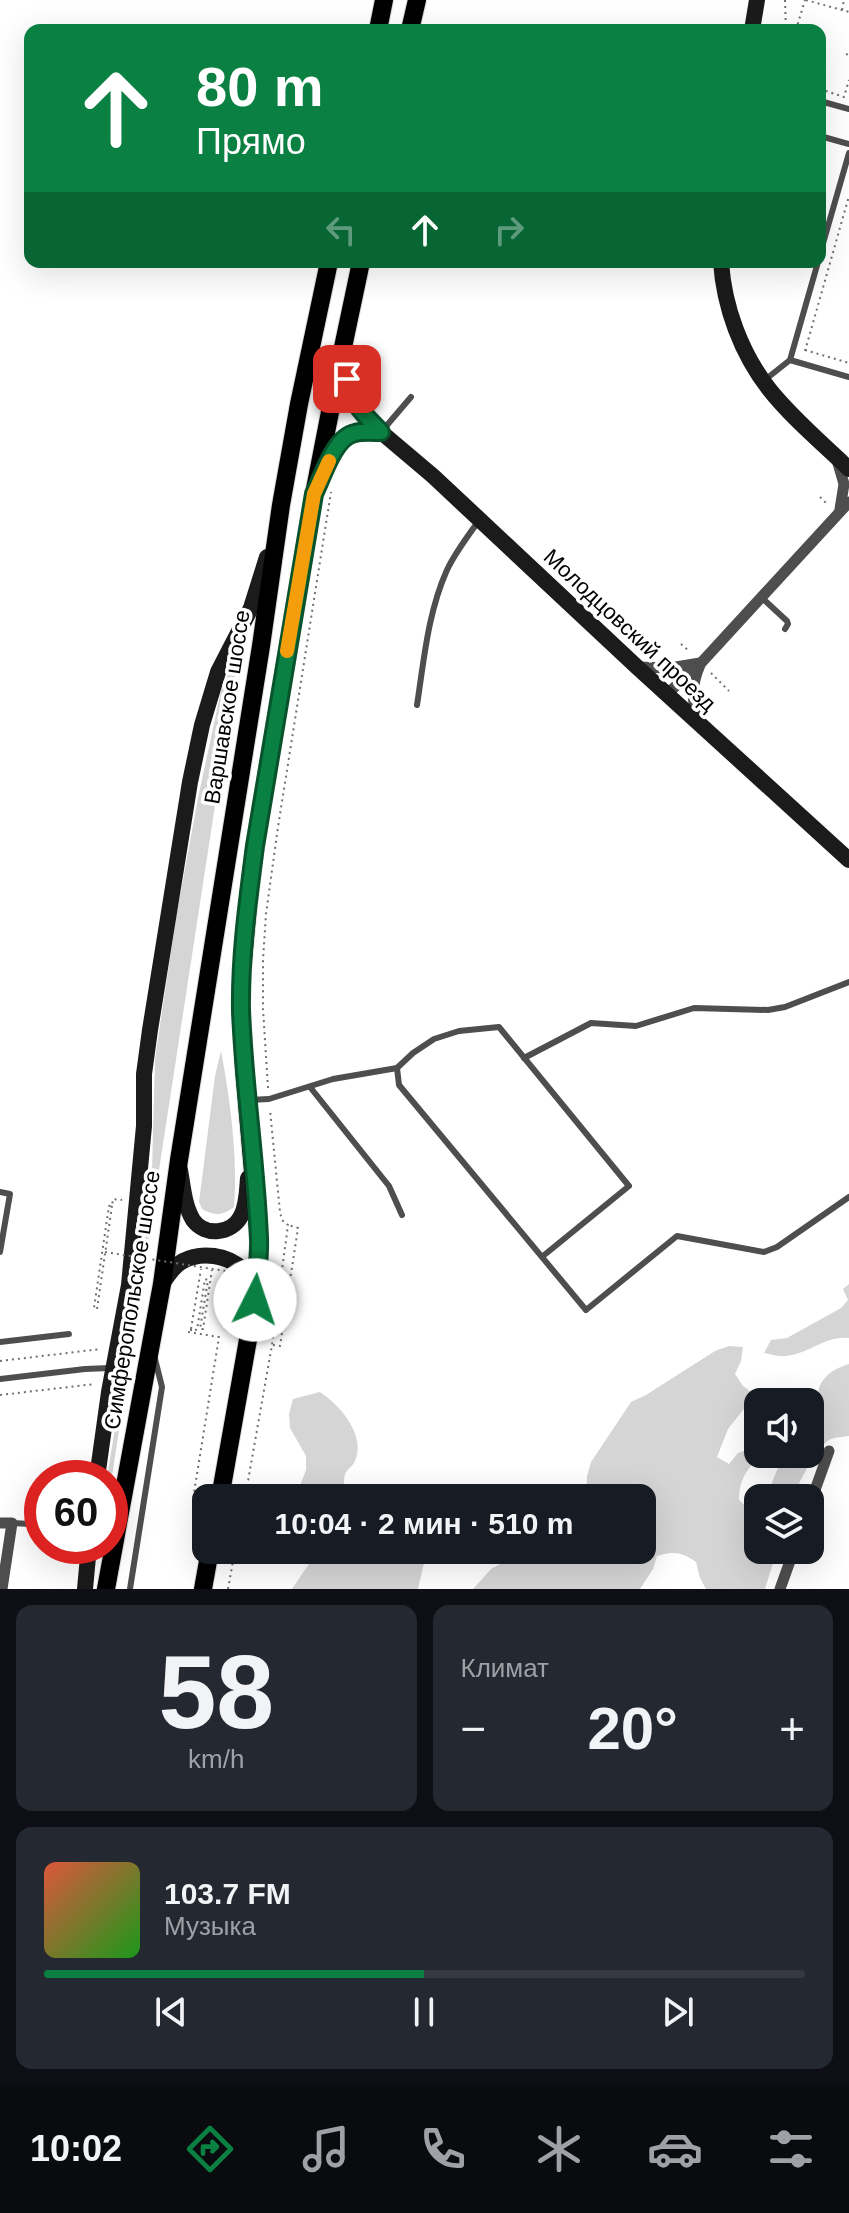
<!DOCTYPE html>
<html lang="ru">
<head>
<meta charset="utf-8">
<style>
  body { margin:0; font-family:Arial,sans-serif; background:#242831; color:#f1f3f6; height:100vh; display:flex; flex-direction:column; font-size:30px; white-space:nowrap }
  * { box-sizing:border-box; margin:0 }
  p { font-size:26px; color:#9ea1a6 }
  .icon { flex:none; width:44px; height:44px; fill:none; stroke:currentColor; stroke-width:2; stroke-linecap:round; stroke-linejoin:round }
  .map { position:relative; height:1589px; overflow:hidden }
  .sheet { display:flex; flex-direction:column; gap:16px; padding:16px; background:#0d0f14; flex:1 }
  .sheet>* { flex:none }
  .hud { position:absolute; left:24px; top:24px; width:802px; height:244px; border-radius:16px; box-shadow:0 8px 32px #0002; background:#0b8043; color:#fff; overflow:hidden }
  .buttons { position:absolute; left:744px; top:1388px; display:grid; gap:16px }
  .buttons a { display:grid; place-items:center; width:80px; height:80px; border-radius:16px; background:#171b24; box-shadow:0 8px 32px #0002; font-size:40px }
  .speed { position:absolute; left:24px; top:1460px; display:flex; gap:16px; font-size:40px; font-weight:700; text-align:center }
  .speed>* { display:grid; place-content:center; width:104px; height:104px; border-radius:50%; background:#171b24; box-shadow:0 8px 32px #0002; line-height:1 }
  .speed .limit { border:12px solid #d22; background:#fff; color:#111 }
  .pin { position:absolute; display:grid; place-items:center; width:68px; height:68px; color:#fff; margin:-34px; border-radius:16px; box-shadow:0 4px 12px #0006 }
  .me { position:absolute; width:88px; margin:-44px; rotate:4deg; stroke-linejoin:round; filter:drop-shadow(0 0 6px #0008) }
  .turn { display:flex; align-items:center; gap:28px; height:168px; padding:0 40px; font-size:36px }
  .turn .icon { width:104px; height:104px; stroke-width:2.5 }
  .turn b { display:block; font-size:56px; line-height:68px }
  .lanes { display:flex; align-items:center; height:76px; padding:0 40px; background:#0003; justify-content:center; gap:40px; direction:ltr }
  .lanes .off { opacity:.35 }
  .big { font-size:60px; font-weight:700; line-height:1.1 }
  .sheet .tile { flex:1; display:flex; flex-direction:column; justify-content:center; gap:12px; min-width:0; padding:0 28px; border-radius:16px; background:#242831 }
  .sheet .dial { align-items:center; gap:0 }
  .dial b { font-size:104px; line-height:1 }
  .song { display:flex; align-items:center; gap:24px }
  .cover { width:96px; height:96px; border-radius:12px; background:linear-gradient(135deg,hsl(10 70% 55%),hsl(120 70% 35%)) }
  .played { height:8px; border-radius:4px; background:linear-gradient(90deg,#0b8043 50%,#363941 50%) }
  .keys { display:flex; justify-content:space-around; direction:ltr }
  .heat { display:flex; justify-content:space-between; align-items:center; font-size:44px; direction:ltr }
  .sheet .tiles { flex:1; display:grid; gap:16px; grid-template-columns:1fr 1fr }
  .tile:last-child { grid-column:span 2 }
  .trip { position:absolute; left:192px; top:1484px; width:464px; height:80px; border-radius:16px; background:#171b24; box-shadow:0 8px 32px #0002; font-weight:700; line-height:80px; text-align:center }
  .menu { display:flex; height:128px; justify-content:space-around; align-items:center; background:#090b0e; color:#9ea1a6 }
  .menu .icon { width:56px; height:56px }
  .menu .current { color:#0b8043 }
  .menu b { font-size:36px; color:#f1f3f6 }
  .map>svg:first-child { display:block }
</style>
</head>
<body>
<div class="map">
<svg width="849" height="1589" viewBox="0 0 849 1589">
  <rect width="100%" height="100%" fill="#fff"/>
  <g fill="#d5d5d5">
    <path d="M237,654l1,2 -128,833v-11h-3l40,-250 5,-58 3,-111 21,-141 22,-120 23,-107z"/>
    <path d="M221,1051c9,47 17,109 13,156 -12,9 -19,9 -32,2l-3,-7 16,-126z"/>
    <path d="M849,1284v54c-24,-3 -41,17 -65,18 -6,1 -14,-2 -20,-3l7,-13 16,-2 54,-30 7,-8 -5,-11z"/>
    <path d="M729,1346l14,1 -2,14 -6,13 8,12 12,9 -27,34 -11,28 12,7 9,-11 14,-5 2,14c-10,12 -15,21 -15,38l10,9 9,-4v45h19l-12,39h-59l-6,-11 -4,-16c-14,-10 -23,-11 -39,-6l-4,13 -13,20h-167l18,-20 13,-7 14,-1 13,-11h111v-52h-56l1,-22 4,-14 40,-60 15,-7 69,-44z"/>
    <path d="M849,1364v72c-7,1 -14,1 -20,4 -12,7 -32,45 -36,58h-27c12,-26 9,-44 44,-44v-11c6,-6 14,-13 14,-23 0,0 -5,-12 -5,-12 -6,-24 9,-38 30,-44z"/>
    <path d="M320,1392c20,13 48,45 34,71 -2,3 -6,6 -8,9 -4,8 -1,18 1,26l-44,-1 -2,-14 5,-13v-14l-16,-28 -1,-14 4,-15z"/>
    <path d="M315,1550h111v4l-8,35h-126l23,-34z"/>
  </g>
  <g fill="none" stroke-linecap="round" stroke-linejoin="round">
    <defs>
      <g id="primary">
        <path d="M378,30l6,-30"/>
        <path d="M410,30l7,-30"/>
        <path d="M220,1498l35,-198 4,-58 -15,-175 -3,-61 1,-35 6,-66 7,-59 59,-352 24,-123 23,-109"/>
        <path d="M106,1589l56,-305 17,-124 82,-514 20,-141 18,-101 30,-142"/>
        <path d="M203,1589l7,-39"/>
      </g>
    </defs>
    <use href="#primary" stroke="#dbdbdb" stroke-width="20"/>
    <g stroke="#707070" stroke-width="2" stroke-dasharray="2 4" stroke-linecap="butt">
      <path d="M785,0l1,30"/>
      <path d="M806,0l43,12"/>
      <path d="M842,10l2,-10"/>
      <path d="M796,30l9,-30"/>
      <path d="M846,54l3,1"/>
      <path d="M820,89l24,8 5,-17"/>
      <path d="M805,350l44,13"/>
      <path d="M805,351l44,-155"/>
      <path d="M820,497l8,8"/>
      <path d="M681,644l8,7"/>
      <path d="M711,673l18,18"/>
      <path d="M268,1088l-5,-79v-49l3,-46 12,-87 53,-335"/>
      <path d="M112,1206l-15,103 -3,-1 15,-102h3l1,-7 9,1"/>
      <path d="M191,1329l10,-60"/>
      <path d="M191,1331v-2l6,1 8,-51 3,1 -8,49h3l9,-59"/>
      <path d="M188,1332l31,5 -26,162"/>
      <path d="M273,1345l7,1 18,-118 -10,-3"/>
      <path d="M0,1361l101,-12"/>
      <path d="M0,1395l95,-11"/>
      <path d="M245,1498l27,-153 16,-120 -6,-5 -2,-8 -10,-102"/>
      <path d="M228,1589l7,-39"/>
    </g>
    <g stroke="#4e4e4e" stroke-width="6">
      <path d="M820,101l29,8"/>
      <path d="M820,136l29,8"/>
      <path d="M820,254l29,-101"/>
      <path d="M790,360l59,17"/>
      <path d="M766,379l24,-19 28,-98"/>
      <path d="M382,431l29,-34"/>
      <path d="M761,597l26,24 1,3 -3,5"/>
      <path d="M417,705c7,-45 11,-93 30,-135 8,-17 20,-33 31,-48"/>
      <path d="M524,1058l67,-35 45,3 58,-18 74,2 17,-3 64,-25"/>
      <path d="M397,1068l2,17 187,225 91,-74 87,16 13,-5 72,-50"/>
      <path d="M310,1087l79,99 13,29"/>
      <path d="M251,1100l18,-1 64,-20 64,-11 16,-15 21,-14 25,-8 40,-4 130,159 -86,70"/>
      <path d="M0,1192l10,2 -10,58"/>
      <path d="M0,1342l69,-8"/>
      <path d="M0,1379l85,-10 25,-1"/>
      <path d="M12,1523l18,1"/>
      <path d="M130,1589l32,-202 -7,-28"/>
    </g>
    <g stroke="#4e4e4e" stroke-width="11">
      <path d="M837,460l7,24 -4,25"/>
      <path d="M638,667l32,1 30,-5"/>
      <path d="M667,694l34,-31 148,-161"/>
      <path d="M698,722c-6,-20 -7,-37 2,-57"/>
      <path d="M810,1504l19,-53"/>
      <path d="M0,1523h12l-10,66"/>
      <path d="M780,1589l14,-39"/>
    </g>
    <g stroke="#1b1b1b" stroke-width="16">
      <path d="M752,30l5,-30"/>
      <path d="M721,262c3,45 20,91 48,127 23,29 53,54 80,80"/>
      <path d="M345,356l3,35 5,10 28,31 52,44 204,191 212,193"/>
      <path d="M321,480c17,-37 15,-48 60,-48"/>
      <path d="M180,1170c3,16 4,35 13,50 12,17 39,14 48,-4 6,-11 6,-26 7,-38"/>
      <path d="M162,1284c6,-8 11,-18 21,-23 18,-10 45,-6 59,8 7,7 9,20 12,29"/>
      <path d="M97,1478l12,-86 20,-107 15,-159v-52l6,-44 40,-248 12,-57 16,-53 33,-64 16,-51"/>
      <path d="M85,1589l4,-43"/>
    </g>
    <use href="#primary" stroke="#000" stroke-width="18"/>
    <path stroke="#707070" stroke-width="2" stroke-dasharray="2 4" stroke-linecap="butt" d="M105,1252l184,29"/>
  </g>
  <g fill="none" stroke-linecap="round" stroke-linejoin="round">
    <defs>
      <path id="route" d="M255,1300c1,-21 5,-42 4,-62 -3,-76 -15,-151 -18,-227 -1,-55 7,-111 14,-165l59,-352c9,-18 20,-57 41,-61 8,-2 18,-1 26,-1 -15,-16 -32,-30 -34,-53"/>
    </defs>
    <use href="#route" stroke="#07532c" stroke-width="20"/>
    <use href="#route" stroke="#0b8043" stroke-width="14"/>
    <path stroke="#f59e0b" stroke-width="14" d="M287,651l27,-157 15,-33"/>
  </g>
  <g text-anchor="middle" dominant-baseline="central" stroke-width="7" stroke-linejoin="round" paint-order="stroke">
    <g font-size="22" fill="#000" stroke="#fff">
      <text transform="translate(630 630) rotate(43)">Молодцовский проезд</text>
      <text transform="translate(227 707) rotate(-81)">Варшавское шоссе</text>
      <text transform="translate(132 1300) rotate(-81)">Симферопольское шоссе</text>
    </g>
  </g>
</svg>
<div class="buttons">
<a><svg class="icon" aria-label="sound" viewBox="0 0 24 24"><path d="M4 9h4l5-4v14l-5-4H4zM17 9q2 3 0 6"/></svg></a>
<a><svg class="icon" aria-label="layers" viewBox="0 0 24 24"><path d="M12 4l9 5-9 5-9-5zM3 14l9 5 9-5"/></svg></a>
</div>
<div class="speed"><div class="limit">60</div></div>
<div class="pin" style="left:347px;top:379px;background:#d93025"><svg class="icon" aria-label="arrive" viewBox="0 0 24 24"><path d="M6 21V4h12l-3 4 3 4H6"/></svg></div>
<svg class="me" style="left:255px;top:1300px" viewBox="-20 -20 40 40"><circle r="19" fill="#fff"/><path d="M0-13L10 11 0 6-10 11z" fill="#0b8043"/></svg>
<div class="trip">10:04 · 2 мин · 510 m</div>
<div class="hud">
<div class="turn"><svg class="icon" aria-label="ahead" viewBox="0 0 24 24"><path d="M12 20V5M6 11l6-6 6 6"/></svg><div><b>80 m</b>Прямо</div></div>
<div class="lanes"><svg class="icon off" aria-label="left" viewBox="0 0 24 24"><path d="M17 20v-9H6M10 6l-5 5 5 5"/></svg><svg class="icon" aria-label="ahead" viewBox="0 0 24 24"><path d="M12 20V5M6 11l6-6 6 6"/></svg><svg class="icon off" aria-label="right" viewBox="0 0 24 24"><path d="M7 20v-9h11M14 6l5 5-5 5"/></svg></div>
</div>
</div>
<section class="sheet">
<div class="tiles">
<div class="tile dial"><b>58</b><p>km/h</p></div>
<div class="tile"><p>Климат</p>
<div class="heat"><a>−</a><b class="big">20°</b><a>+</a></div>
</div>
<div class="tile">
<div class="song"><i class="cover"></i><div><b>103.7 FM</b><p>Музыка</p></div></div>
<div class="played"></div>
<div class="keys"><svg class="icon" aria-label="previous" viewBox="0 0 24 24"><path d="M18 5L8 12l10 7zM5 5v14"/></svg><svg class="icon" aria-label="pause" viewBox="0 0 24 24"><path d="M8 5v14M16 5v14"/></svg><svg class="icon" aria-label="next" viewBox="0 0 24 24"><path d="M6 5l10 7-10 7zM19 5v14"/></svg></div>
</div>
</div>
</section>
<nav class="menu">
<b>10:02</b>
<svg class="icon current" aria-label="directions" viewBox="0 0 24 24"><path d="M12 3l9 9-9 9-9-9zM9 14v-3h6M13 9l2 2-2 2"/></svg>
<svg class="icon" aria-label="music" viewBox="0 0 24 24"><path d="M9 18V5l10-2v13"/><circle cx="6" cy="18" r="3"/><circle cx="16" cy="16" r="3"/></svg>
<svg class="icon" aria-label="phone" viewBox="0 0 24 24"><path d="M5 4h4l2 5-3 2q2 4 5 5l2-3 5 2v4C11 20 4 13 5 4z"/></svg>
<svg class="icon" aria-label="climate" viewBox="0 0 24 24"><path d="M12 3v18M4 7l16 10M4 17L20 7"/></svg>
<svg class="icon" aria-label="car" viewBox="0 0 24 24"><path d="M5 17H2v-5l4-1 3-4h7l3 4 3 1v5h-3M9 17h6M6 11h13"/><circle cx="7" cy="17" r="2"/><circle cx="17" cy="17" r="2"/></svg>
<svg class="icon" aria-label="filters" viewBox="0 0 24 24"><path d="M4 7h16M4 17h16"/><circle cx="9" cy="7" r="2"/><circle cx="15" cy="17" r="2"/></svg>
</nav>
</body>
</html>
